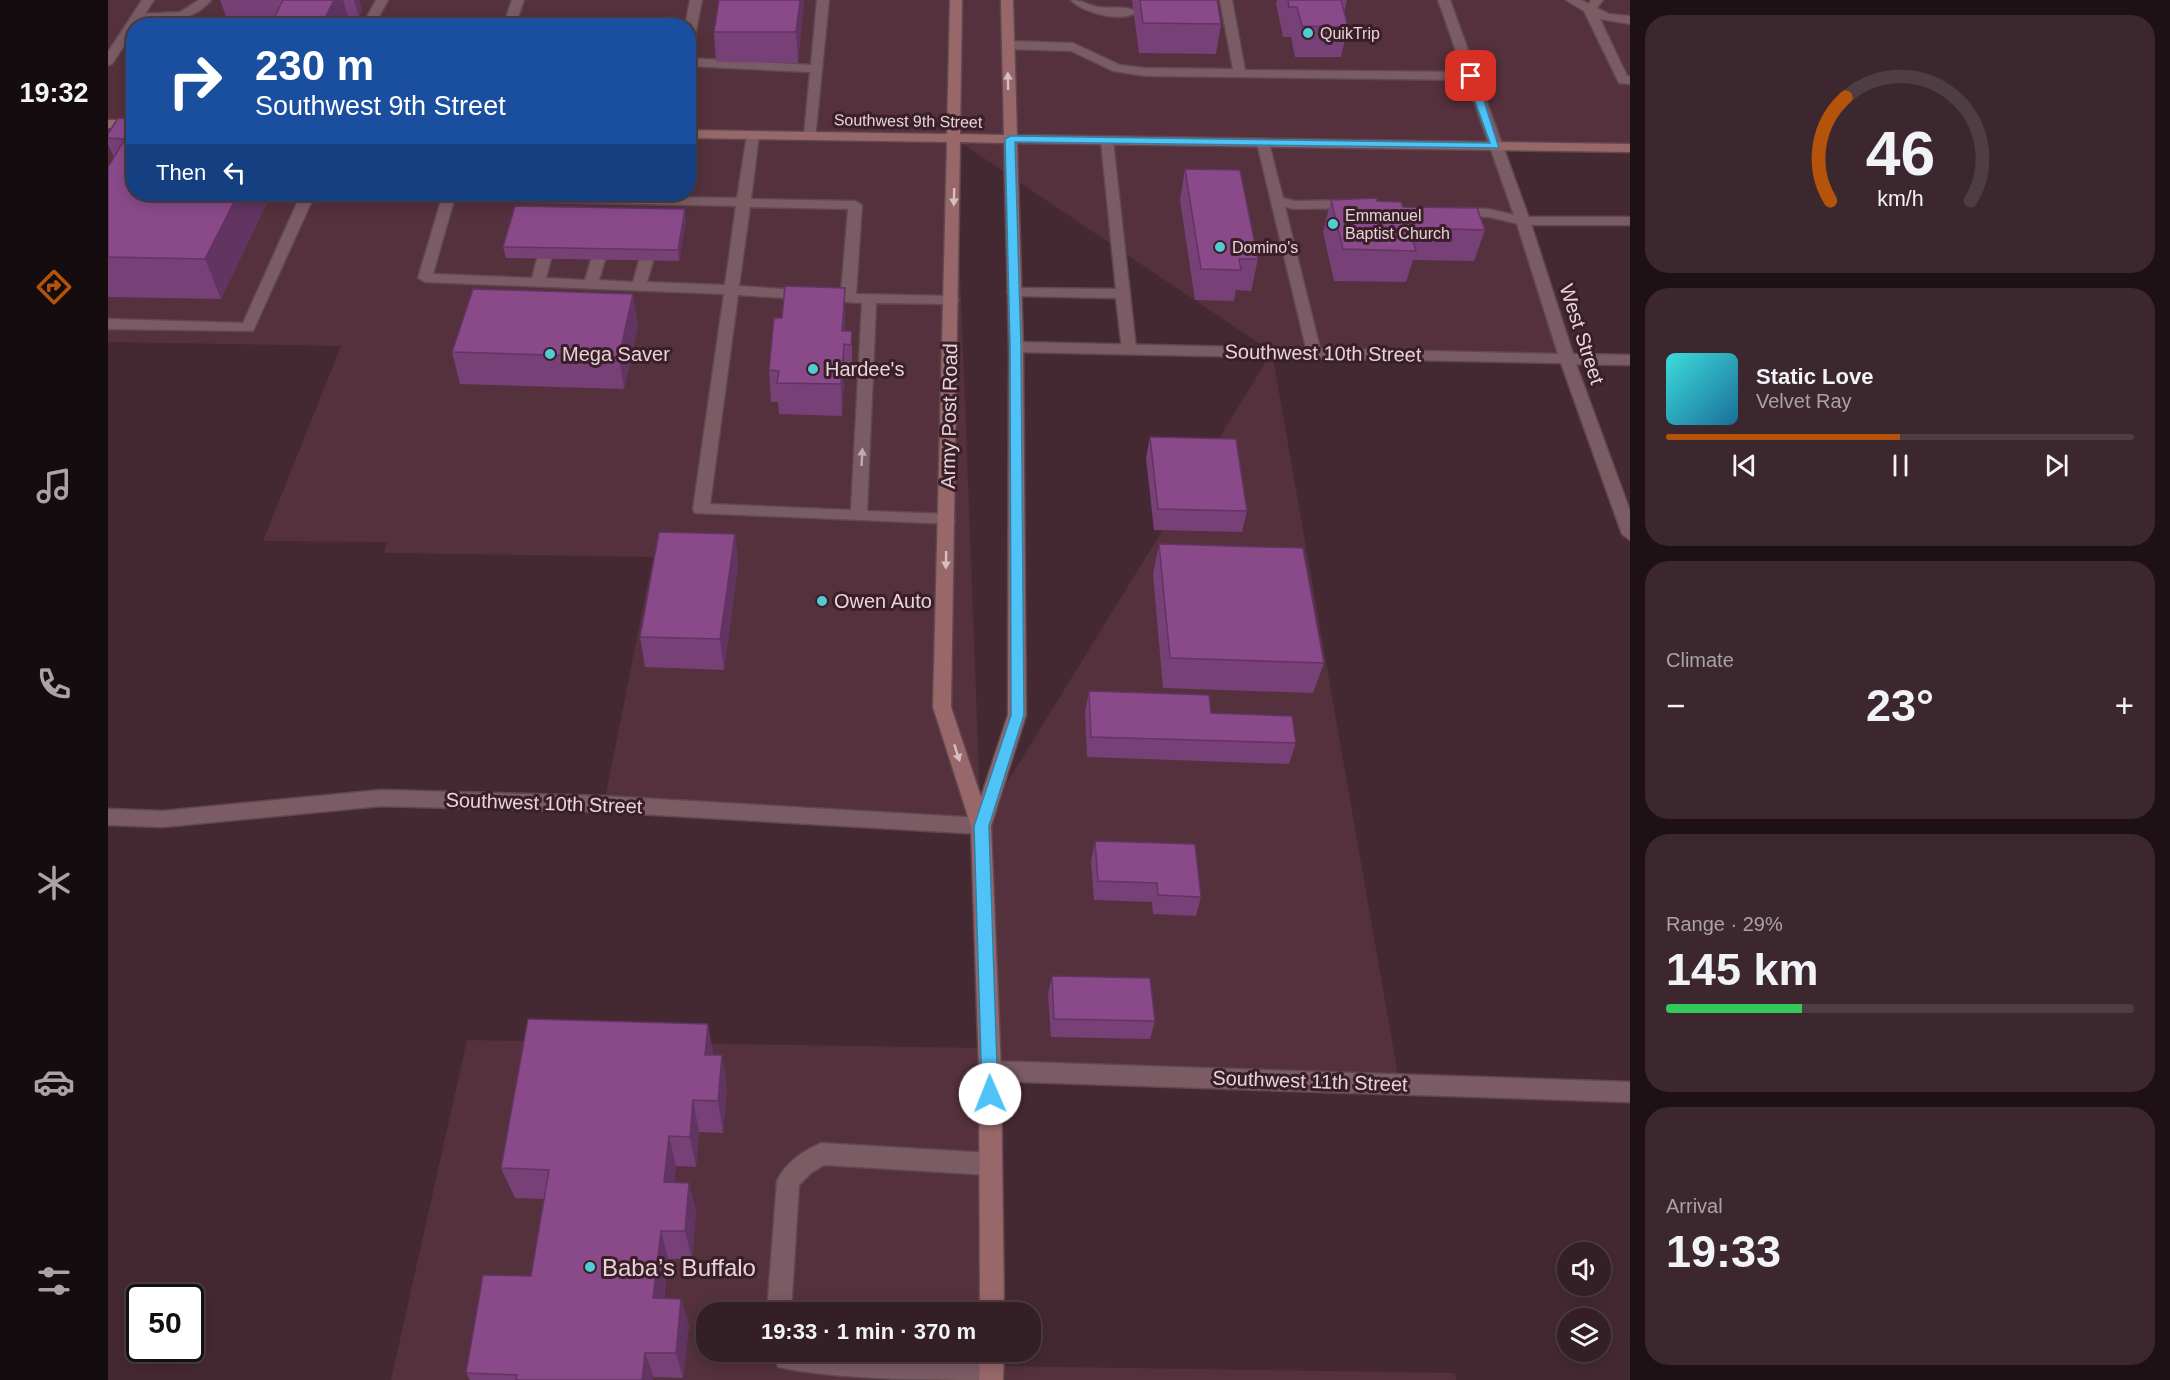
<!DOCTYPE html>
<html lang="en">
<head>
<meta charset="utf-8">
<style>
  body { margin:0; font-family:Helvetica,sans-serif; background:#3c272e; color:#f1f3f6; height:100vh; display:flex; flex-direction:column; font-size:22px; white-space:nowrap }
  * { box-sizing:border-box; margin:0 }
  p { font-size:20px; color:#a9a2a7 }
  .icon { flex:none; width:33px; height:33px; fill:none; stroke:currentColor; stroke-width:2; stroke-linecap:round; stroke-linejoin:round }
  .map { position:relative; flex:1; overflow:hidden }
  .panel { display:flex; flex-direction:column; gap:15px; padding:15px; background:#1d1115; width:540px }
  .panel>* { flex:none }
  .top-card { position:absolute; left:18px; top:18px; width:570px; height:183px; border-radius:24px; box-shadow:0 3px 15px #0003,0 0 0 2px #4e3d43; background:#1a4fa0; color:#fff; overflow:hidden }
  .controls { position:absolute; left:1449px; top:1242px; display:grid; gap:12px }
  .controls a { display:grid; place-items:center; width:54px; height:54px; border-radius:50%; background:#341f26; box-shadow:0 3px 15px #0003,0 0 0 2px #4e3d43; font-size:30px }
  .speed { position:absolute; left:18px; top:1284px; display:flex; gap:12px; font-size:30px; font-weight:700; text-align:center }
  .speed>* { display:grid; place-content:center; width:78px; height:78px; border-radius:50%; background:#341f26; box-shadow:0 3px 15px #0003,0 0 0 2px #4e3d43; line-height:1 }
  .speed .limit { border:3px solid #111; border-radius:9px; background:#fff; color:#111 }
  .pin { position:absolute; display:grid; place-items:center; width:51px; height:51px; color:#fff; margin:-26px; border-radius:12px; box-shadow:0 3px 9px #0006 }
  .me { position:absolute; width:66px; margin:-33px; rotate:359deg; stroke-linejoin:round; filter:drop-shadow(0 0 4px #0008) }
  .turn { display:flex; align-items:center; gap:21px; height:126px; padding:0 30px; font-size:27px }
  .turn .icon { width:78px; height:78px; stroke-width:2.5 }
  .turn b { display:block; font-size:42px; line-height:51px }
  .then { display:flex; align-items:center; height:57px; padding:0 30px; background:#0003; gap:12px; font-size:22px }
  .big { font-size:45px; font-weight:600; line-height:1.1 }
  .panel .tile { flex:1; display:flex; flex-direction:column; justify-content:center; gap:9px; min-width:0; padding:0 21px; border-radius:24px; background:#3c272e }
  .panel .dial { align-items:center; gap:0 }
  .dial svg { height:156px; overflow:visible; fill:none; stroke:#4e3d43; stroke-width:7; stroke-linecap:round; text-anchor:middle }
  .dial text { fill:#f1f3f6; stroke:none }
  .song { display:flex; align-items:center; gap:18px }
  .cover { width:72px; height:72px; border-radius:9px; background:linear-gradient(135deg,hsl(180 70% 55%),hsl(200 70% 35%)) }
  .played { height:6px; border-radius:3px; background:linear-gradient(90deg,#b45309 50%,#4e3d43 50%) }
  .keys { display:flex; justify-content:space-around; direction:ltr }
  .heat { display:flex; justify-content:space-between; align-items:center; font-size:33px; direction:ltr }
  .charge { height:9px; border-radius:4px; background:linear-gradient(90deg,#34c759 29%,#4e3d43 0) }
  .trip { position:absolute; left:588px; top:1302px; width:345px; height:60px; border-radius:24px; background:#341f26; box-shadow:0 3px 15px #0003,0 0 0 2px #4e3d43; font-weight:600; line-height:60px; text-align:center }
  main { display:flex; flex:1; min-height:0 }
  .tab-bar { display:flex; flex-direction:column; width:108px; justify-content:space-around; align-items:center; background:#150c0f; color:#a9a2a7 }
  .tab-bar .icon { width:42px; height:42px }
  .tab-bar .selected { color:#b45309 }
  .tab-bar b { font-size:27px; color:#f1f3f6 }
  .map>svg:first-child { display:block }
</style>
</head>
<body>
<main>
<nav class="tab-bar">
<b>19:32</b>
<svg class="icon selected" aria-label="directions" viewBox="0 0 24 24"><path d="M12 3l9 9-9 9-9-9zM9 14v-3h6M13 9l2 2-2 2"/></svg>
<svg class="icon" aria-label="music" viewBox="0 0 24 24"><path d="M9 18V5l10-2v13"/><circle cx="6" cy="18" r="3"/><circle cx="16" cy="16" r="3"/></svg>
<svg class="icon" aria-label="phone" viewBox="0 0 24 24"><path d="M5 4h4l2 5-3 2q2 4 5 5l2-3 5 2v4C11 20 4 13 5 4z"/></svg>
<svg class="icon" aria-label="climate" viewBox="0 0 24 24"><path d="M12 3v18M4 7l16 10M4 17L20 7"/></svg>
<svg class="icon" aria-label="car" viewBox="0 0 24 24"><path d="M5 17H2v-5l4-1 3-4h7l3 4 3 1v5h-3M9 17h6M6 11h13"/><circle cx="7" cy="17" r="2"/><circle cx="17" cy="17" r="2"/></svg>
<svg class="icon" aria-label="filters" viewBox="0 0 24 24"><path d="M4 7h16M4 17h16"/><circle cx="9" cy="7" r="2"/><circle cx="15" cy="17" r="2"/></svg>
</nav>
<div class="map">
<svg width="1522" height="1380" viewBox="0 0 1522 1380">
  <rect width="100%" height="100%" fill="#452932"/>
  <path fill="#54313d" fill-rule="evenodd" d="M0,0h1522v148l-133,-2 70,213 -295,-7 126,723 -408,-4 2,241h-286v40h286v14l463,7 1,7h-1065l76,-340 521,8 -7,-222 -377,-22 49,-247 -269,-4 3,-11 -124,-1 78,-195 -233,-4zM26,26h554v168h-554zM847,139l317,213 -291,473z"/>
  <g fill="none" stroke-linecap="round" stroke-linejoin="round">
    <defs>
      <g id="lane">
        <path d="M91,0h12c-18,23 -48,21 -75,22l-6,-4 6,-4 44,-2z"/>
        <path d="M268,0h12l-14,26h-12z"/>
        <path d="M582,0h12l-8,42 -6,3v-19h-3z"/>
        <path d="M709,0h12l-14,139h-10l-1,-3 6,-64 -122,-6v-8l123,7z"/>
        <path d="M963,0c11,0 17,5 28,7 11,2 28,-2 37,5 -13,11 -54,1 -65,-12z"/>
        <path d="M1112,0h12l13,70 226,2 6,4 -6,4 -325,-4 -33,-5 -42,-20 -63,-2 -6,-4 6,-4 65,2 47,22 26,3 87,1z"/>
        <path d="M1458,0h15l8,4 2,-4h12l-6,8 12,6 21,2v8l-30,-5 27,57h3v8l-11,-1 -35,-72z"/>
        <path d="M645,131l6,4 -8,64 104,2 7,4 -6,89 96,2 7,4 -7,4 -76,-1 -9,208 80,3 8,6 -2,4 -258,-11 -2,-4 31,-215 -299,-12 -7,-4 25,-84 294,4 10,-63zM346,200l282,6 -11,79 -78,-3 6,-21 -7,-4 -7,4 -6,21 -34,-2 6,-20 -7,-4 -7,4 -6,20 -39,-2 5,-19 -7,-4 -7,4 -5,19 -99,-4zM642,207l98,2 -7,84 -102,-7zM630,295l124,8 -11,207 -141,-6z"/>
        <path d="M999,137l6,4 23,208 -7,5 -7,-5 -6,-51 -102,-2 -7,-4 7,-4 102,1 -15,-148z"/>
        <path d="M1155,139l6,4 14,55 12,3 58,-1 7,4 -7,4 -59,1 -9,-2 36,145 -7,5 -7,-5 -50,-209z"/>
        <path d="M193,194h14l-62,137 -145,-2v-10l135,4z"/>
        <path d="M1348,208l33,1 34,8h107v8h-107l-34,-8 -38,-2v-6z"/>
        <path d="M713,1143l169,10 8,3 3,8 -3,8 -8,3 -166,-10 -13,8 -12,12 -8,127h-24l10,-131c8,-18 26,-30 44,-38z"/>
        <path d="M665,1352h32l186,12 9,3 3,9 -2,4c-62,0 -166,0 -223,-13z"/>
      </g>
      <g id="street">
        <path d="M34,0h12l-17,26h-3v5l-22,33 -4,1v-13z"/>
        <path d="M404,0h12l-9,26h-12z"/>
        <path d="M1330,0h12l80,221 43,133 57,1v10l-54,-1 54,147v29l-8,-6 -61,-171 -545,-11 -7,-5 7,-5 542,12 -42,-133z"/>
        <path d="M273,790l223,6 377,22 7,2 3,6 -3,6 -7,2 -377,-22 -223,-6 -218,21 -55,-2v-16l55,2z"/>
        <path d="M882,1061l640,21v20l-640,-21 -8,-3 -3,-7 3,-7z"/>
      </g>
      <g id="secondary">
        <path d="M842,0h12l-2,134 44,1 -3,-135h12l4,135 613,9v8l-613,-9 6,204 3,368 -35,111 10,245 3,241h-24l-1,-241 -8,-245 -38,-119 14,-565 -259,-4v-8l259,4zM852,142l44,1 5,204 -1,368 -27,82 -30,-90z"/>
        <rect x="0" y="120" width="26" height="8"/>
        <path d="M872,1352h24l-1,28h-24z"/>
      </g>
    </defs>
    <use href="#lane" stroke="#5f484f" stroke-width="3"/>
    <use href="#street" stroke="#5f484f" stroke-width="3"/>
    <use href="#secondary" stroke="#5f484f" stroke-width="3"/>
    <use href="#lane" fill="#7b5c65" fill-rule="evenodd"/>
    <use href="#street" fill="#7b5c65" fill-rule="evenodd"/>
    <use href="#secondary" fill="#986769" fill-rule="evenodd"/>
  </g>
  <g fill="#774077">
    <path d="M112,0h139l3,9 -3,8h-11l-77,6 -43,-1z"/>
    <path d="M696,0l-6,63 -82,-1 -2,-30z"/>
    <path d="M1024,0h85l4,24 -5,30 -77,-1z"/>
    <path d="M1169,0h70l-3,13 4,14 -7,30h-46l-4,-20h-8l-7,-34z"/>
    <path d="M10,118l153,76 -50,105 -113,-2v-130l6,-9 -6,-14v-10z"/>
    <path d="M1077,169l73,90 -7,32 -15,-1 -2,11 -39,-1 -15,-100z"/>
    <path d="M1223,200l46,1 108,29 -11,31 -61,-1 -7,22 -72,-1 -11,-49z"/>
    <path d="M578,220l-7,41 -173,-3 -3,-11z"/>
    <path d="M737,319l-1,12h8v45h-8l-2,40 -63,-2 -1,-12h-7l-2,-32z"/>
    <path d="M530,325l-14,64 -164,-5 -8,-32z"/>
    <path d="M1042,437l97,74 -5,21 -88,-2 -8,-72z"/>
    <path d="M627,534l3,31 -14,105 -79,-3 -5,-30z"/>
    <path d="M1051,544l165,119 -11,30 -150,-5 -10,-114z"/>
    <path d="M981,691l122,22 85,30 -7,21 -202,-7 -2,-45z"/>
    <path d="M987,841l106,56 -5,19 -43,-2 -1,-12 -58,-2 -3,-39z"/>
    <path d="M944,976l103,45 -5,18 -99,-2 -3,-43z"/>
    <path d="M605,1055h9l5,33 -4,45 -24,-1 -3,35 -20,-1 -2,16 15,1 7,29 -4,47h-24l-4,40h17l8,26 -6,53 -29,-1v3h-184l-4,-7 65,-97 13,-77 -29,-1 -14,-30z"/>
  </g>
  <g fill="#613461">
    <path d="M226,0h9l5,17 -4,9h-23z"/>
    <path d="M246,0h5l3,9 -3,8z"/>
    <path d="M692,0h4l-6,63 -2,-31z"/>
    <path d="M130,194h33l-50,105 -16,-40z"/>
    <path d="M577,209l1,11 -7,41 -1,-11z"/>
    <path d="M737,288v31l-3,43v-31z"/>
    <path d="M525,294l5,31 -14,64 -5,-32z"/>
    <path d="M736,344v32l-2,40 -1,-32z"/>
    <path d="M627,534l3,31 -14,105 -4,-31z"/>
    <path d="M600,1024l6,33 -9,-2z"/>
    <path d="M614,1055l5,33 -4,45 -5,-32z"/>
    <path d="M585,1100l6,32 -3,35 -6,-30z"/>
    <path d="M561,1136l7,30 -5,45 -7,-29z"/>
    <path d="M581,1183l7,29 -4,47 -7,-28z"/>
    <path d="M553,1231l7,28 -7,65 -8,-26z"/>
    <path d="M573,1299l8,26 -6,53 -7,-25z"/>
    <path d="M537,1353l9,24v3h-12z"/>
  </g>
  <g fill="#8a4a8a" stroke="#613461" stroke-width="1.5">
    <path d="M175,0h51l-13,26h-51z"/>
    <path d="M611,0h81l-4,32h-82z"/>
    <path d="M1032,0h77l4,24 -78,-1z"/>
    <path d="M1180,0h53l7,27 -46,-1 -5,-19h-8z"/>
    <path d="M10,118l16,1v75h104l-33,65 -97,-2v-90l17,-28 -17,-1v-4z"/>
    <path d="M1077,169l55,1 18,89h-19l2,11 -40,-1z"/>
    <path d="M1269,198v3l24,1 2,5 74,1 8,22 -76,-2 7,23 -73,-2 -12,-49z"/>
    <path d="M407,206l170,3 -7,41 -175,-3z"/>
    <path d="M677,286l60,2 -3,43h10l-1,14 -7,-1 -3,40 -64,-1 2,-12 -10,-1 5,-52h8z"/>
    <path d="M365,289l160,5 -14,63 -167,-5z"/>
    <path d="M1042,437l86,2 11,72 -89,-2z"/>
    <path d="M551,532l76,2 -15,105 -80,-2z"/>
    <path d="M1051,544l144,4 21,115 -154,-5z"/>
    <path d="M981,691l120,4 2,18 81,3 4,27 -205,-6z"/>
    <path d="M987,841l100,3 6,53 -43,-2 -1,-12 -59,-2z"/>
    <path d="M944,976l98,2 5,43 -101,-2z"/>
    <path d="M420,1019l180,5 -3,31h17l-4,46 -25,-1 -3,37 -21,-1 -5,46 25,1 -4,48h-24l-8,67 28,1 -5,54h-31l-3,27h-126l1,-5 -51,-2 17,-98 48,1 18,-106 -48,-2z"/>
  </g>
  <defs><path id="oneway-solid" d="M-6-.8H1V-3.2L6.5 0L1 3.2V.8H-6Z" transform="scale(1.5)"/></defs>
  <g fill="#d6bec3">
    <use href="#oneway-solid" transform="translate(900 81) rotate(-91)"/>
    <use href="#oneway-solid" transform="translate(846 197) rotate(91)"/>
    <use href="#oneway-solid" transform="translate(838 560) rotate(91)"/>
    <use href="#oneway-solid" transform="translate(849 753) rotate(72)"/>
  </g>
  <use fill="#c1aab0" href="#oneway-solid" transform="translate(754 457) rotate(-87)"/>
  <path fill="#4fc3f7" stroke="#337fa1" stroke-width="1.5" d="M1363,73l5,3 23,72 -484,-6 6,204 3,369 -35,111 9,268 -2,6 -6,2 -6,-2 -2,-6 -8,-268 37,-111 -1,-369 -5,-207 5,-3 480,7 -24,-67z"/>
  <g fill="#51ccd2" stroke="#3a1f28" stroke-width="2">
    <circle cx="1200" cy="33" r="6"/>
    <circle cx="1225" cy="224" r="6"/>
    <circle cx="1112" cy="247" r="6"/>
    <circle cx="442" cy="354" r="6"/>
    <circle cx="705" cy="369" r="6"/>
    <circle cx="714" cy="601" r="6"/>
    <circle cx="482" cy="1267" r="6"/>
  </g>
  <g text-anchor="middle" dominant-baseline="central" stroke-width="6" stroke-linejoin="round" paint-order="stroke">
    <g font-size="16" fill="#e6d4d9" stroke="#3a1f28" text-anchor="start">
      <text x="1212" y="33">QuikTrip</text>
      <text x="1237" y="215">Emmanuel<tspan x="1237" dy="18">Baptist Church</tspan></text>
      <text x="1124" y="247">Domino's</text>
    </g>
    <g font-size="16" fill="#e6d4d9" stroke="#3a1f28">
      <text transform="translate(800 121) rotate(1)">Southwest 9th Street</text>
    </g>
    <g font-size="20" fill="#e6d4d9" stroke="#3a1f28">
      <text transform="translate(1474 334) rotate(72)">West Street</text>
      <text transform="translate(1215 353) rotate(1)">Southwest 10th Street</text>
      <text transform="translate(841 416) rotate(-89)">Army Post Road</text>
      <text transform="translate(436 803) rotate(2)">Southwest 10th Street</text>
      <text transform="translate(1202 1081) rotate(2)">Southwest 11th Street</text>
    </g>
    <g font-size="20" fill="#e6d4d9" stroke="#3a1f28" text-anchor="start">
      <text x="454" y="354">Mega Saver</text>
      <text x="717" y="369">Hardee's</text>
      <text x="726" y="601">Owen Auto</text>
    </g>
    <g font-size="24" fill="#e6d4d9" stroke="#3a1f28" text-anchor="start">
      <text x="494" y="1267">Baba’s Buffalo</text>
    </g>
  </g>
</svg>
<div class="controls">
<a><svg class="icon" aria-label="sound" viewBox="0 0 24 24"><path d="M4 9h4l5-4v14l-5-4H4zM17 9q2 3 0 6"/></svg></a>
<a><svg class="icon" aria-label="layers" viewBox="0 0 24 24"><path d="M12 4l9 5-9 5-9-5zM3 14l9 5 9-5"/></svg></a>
</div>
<div class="speed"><div class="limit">50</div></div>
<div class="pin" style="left:1363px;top:76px;background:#d93025"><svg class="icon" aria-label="arrive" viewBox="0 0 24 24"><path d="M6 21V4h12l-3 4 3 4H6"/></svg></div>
<svg class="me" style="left:882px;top:1094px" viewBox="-20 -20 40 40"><circle r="19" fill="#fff"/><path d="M0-13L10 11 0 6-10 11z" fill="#4fc3f7"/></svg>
<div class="trip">19:33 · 1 min · 370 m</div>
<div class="top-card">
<div class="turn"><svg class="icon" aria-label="right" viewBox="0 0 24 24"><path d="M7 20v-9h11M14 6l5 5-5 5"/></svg><div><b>230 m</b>Southwest 9th Street</div></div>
<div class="then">Then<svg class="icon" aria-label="left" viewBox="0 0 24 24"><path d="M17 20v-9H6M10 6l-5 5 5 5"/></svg></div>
</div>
</div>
<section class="panel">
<div class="tile dial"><svg viewBox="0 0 100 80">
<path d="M14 69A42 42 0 1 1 86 69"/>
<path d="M14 69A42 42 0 0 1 22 16" stroke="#b45309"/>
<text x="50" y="56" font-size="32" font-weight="700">46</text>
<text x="50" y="72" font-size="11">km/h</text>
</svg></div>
<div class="tile">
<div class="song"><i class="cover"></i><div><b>Static Love</b><p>Velvet Ray</p></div></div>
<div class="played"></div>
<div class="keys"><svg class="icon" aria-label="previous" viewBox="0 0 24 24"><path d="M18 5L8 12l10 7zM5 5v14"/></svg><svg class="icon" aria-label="pause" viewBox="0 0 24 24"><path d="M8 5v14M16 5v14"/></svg><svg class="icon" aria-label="next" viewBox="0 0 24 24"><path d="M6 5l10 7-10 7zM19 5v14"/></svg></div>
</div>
<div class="tile"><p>Climate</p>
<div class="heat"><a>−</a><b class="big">23°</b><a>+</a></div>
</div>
<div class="tile"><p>Range · 29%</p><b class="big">145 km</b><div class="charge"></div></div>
<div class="tile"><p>Arrival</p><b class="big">19:33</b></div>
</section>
</main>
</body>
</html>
